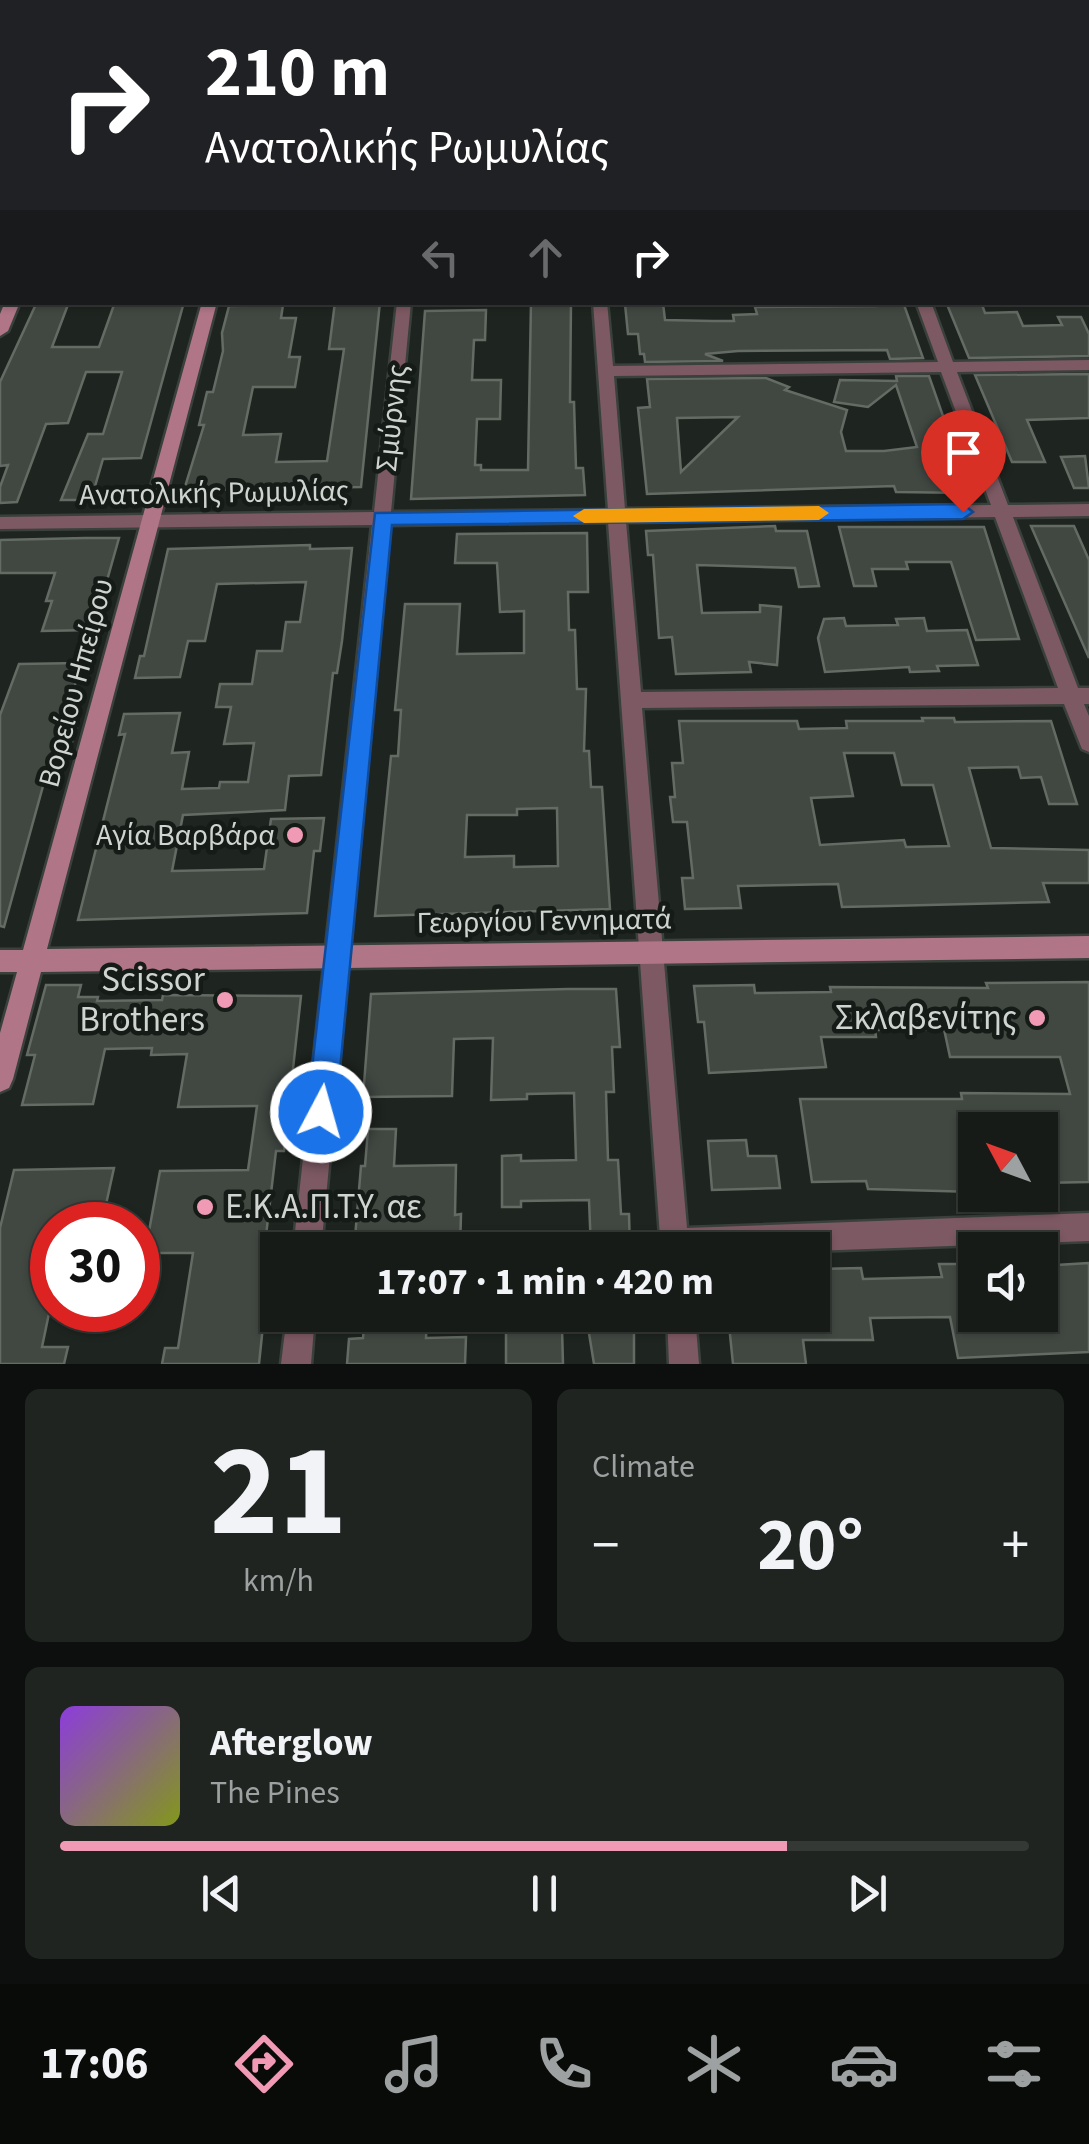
<!DOCTYPE html>
<html lang="en">
<head>
<meta charset="utf-8">
<style>
  body { margin:0; font-family:"Source Sans 3",sans-serif; background:#1f2420; color:#f1f3f6; height:100vh; display:flex; flex-direction:column; font-size:38px; white-space:nowrap }
  * { box-sizing:border-box; margin:0 }
  p { font-size:32px; color:#9ea1a1 }
  .icon { flex:none; width:55px; height:55px; fill:none; stroke:currentColor; stroke-width:2; stroke-linecap:round; stroke-linejoin:round }
  .map { position:relative; height:1364px; overflow:hidden }
  .details { display:flex; flex-direction:column; gap:25px; padding:25px; background:#0c0f0d; flex:1 }
  .details>* { flex:none }
  .guide { position:absolute; left:0px; top:0px; width:1090px; height:305px; box-shadow:0 2px 8px #0004,0 0 0 2px #353936; background:#202124; color:#fff; overflow:hidden }
  .needle { width:65px; rotate:311deg }
  .tools { position:absolute; left:958px; top:1112px; display:grid; gap:20px }
  .tools a { display:grid; place-items:center; width:100px; height:100px; border-radius:0px; background:#161b17; box-shadow:0 2px 8px #0004,0 0 0 2px #353936; font-size:50px }
  .speed { position:absolute; left:30px; top:1202px; display:flex; gap:20px; font-size:50px; font-weight:700; text-align:center }
  .speed>* { display:grid; place-content:center; width:130px; height:130px; border-radius:50%; background:#161b17; box-shadow:0 2px 8px #0004,0 0 0 2px #353936; line-height:1 }
  .speed .limit { border:15px solid #d22; background:#fff; color:#111 }
  .pin { position:absolute; display:grid; place-items:center; width:85px; height:85px; color:#fff; margin:-102px -42px; border-radius:50% 50% 50% 0; rotate:-45deg; box-shadow:0 0 10px #0007 }
  .pin .icon { rotate:45deg }
  .me { position:absolute; width:110px; margin:-55px; rotate:6deg; stroke-linejoin:round; filter:drop-shadow(0 0 8px #0008) }
  .turn { display:flex; align-items:center; gap:35px; height:210px; padding:0 40px; font-size:45px }
  .turn .icon { width:130px; height:130px; stroke-width:2.5 }
  .turn b { display:block; font-size:70px; line-height:85px }
  .lanes { display:flex; align-items:center; height:95px; padding:0 40px; background:#0003; justify-content:center; gap:50px; direction:ltr }
  .lanes .off { opacity:.35 }
  .big { font-size:75px; font-weight:700; line-height:1.1 }
  .details .widget { flex:1; display:flex; flex-direction:column; justify-content:center; gap:15px; min-width:0; padding:0 35px; border-radius:15px; background:#1f2420 }
  .details .dial { align-items:center; gap:0 }
  .dial b { font-size:130px; line-height:1 }
  .song { display:flex; align-items:center; gap:30px }
  .cover { width:120px; height:120px; border-radius:15px; background:linear-gradient(135deg,hsl(270 70% 55%),hsl(70 70% 35%)) }
  .played { height:10px; border-radius:5px; background:linear-gradient(90deg,#f09ab5 75%,#353936 75%) }
  .keys { display:flex; justify-content:space-around; direction:ltr }
  .heat { display:flex; justify-content:space-between; align-items:center; font-size:55px; direction:ltr }
  .details .tiles { flex:1; display:grid; gap:25px; grid-template-columns:1fr 1fr }
  .widget:last-child { grid-column:span 2 }
  .trip { position:absolute; left:260px; top:1232px; width:570px; height:100px; border-radius:0px; background:#161b17; box-shadow:0 2px 8px #0004,0 0 0 2px #353936; font-weight:700; line-height:100px; text-align:center }
  .dock { display:flex; height:160px; justify-content:space-around; align-items:center; background:#090b09; color:#9ea1a1 }
  .dock .icon { width:70px; height:70px }
  .dock .active { color:#f09ab5 }
  .dock b { font-size:45px; color:#f1f3f6 }
  .map>svg:first-child { display:block }
</style>
</head>
<body>
<div class="map">
<svg width="1089" height="1364" viewBox="0 0 1089 1364">
  <rect width="100%" height="100%" fill="#1e241f"/>
  <g fill="#414842" stroke="#646b64" stroke-width="2.5" fill-rule="evenodd">
    <path d="M37,302h32l-17,45h47l16,-45h69l-43,156 -38,1 -12,41h-30l27,-66h15l19,-62h-36l-18,51 -22,1 -29,78 -17,1v-16l8,-22 -8,1v-84z"/>
    <path d="M335,302h45l-19,185 -60,1 -1,6 -23,1 1,-6 -94,1 20,-65h-5l8,-33h6l10,-41 -1,-18 7,-27 54,-1 -2,13h15l-7,39h11l-5,30h-42l-10,48 38,-1 -5,28 51,-1 17,-112h-15z"/>
    <path d="M531,302h40l-1,100h4l2,66h7l2,27 -174,4 14,-188 61,-1 -1,30h-11l-2,40h29l-1,39h-23l-2,46h6v5h47z"/>
    <path d="M873,302h30l20,56 -33,1 -3,-9 -149,1 -33,3 18,7 -78,1 -1,-8h-4l-2,-20h-10l-3,-30 38,-1 2,17 47,1h22l-1,-6 24,-1 -2,-7 120,-1z"/>
    <path d="M946,302h35l4,11 32,-1 6,14 39,-1 -4,-8h23l8,17v22l-120,2z"/>
    <path d="M1089,374v44l-62,2 18,42h-33l-37,-87z"/>
    <path d="M896,376h33l41,117 -74,-1 -2,-6 -247,8 -9,-86 12,-1 -3,-28 119,-1 23,9 -4,3 62,20 -6,22 5,19h38l33,-4 -21,-62 -28,22 -34,-5 6,-22 57,1zM738,417l-57,55 -4,-54z"/>
    <path d="M1085,456l4,32h-15l-13,-31z"/>
    <path d="M775,526l1,5h31l12,55 -20,1 -4,-19 -98,-3 5,48 58,-1v-7l21,2 -4,58 -28,-3 2,10 -75,2 -4,-37 -13,1 -6,-83h-5l-2,-24z"/>
    <path d="M1031,526h43l15,34v98z"/>
    <path d="M839,527h145l35,112 -43,1 -25,-78h-45l2,7h-36l4,17h-22z"/>
    <path d="M587,533l1,59h-20l1,38h6l2,59h9l-2,62h5l2,36h11l8,122 -235,7 16,-160h7l3,-46h-6l10,-106h55l-3,50 67,-1v-42l-24,1 -3,-49h-42l2,-29zM557,808l1,58 -44,1v-11l-49,1 2,-42h50v-6z"/>
    <path d="M85,538h34l-26,92 -51,1 10,-30h-6l9,-28h-55v-33z"/>
    <path d="M310,545v4l42,-1 -10,93 -5,32h-4l-12,102 -32,1 -4,34 -102,5 -11,56 92,-2 7,-50 53,-1 -4,33h-6l-7,62 -229,7 47,-186 -6,1 5,-21 56,-1 -8,40 17,-1 -7,37 37,-1 1,-6h28l6,-39 -30,1 7,-37h-15l4,-23h32l5,-33h25l4,-29h14l6,-40 -89,2 -12,57h-17l-8,36 -45,1 5,-22h4l24,-107z"/>
    <path d="M844,618l2,8 52,-1 -2,-6 28,-1 3,13 40,-1 11,35 -41,1 2,5 -29,1 -1,-5 -84,5 -7,-34 6,-19z"/>
    <path d="M80,663l-15,65h11l-6,21 -17,1 -49,177 -4,-1v-211l19,-51z"/>
    <path d="M922,718h32l1,4 96,-1 26,83h-28l-8,-27 -20,1 -3,-11 -49,1 22,80 98,2v33h-46l6,19 -161,4 -46,1 -4,-23 -100,2 3,22 -56,1 -3,-31h11l-6,-56h-14l-3,-25h5l-3,-34h11l-4,-42h118l2,8 48,-1 -1,-7h77zM844,753h50l8,32h31l16,61 -43,1 -2,-7 -84,5 -9,-47 42,-2z"/>
    <path d="M1089,982v200l-49,1v-53h-65v62l-107,-3 -2,-8 -54,1 -12,-83h162l-1,-6 109,1 -10,-37h-110l-6,-28 -69,1 1,7h-55l5,30 -117,6 -5,-51h-6l-4,-36 60,-1 1,8 76,-1 -1,-5 158,1 -2,-5z"/>
    <path d="M46,985h35l-3,12h20l-1,4 65,-1 1,-5 138,1 -17,155h-8l-15,127h7l-9,86h-97l3,-16h13l15,-95h-48l15,-82 88,-1 9,-64 -79,1 9,-53 -36,1 1,-7 -47,1 -12,55 -71,1 13,-50h-8z"/>
    <path d="M568,989h48l4,58h-8l2,45h-8l2,68h10l3,54h8l1,36h-39l-2,-50 -68,1v6h-19v-51l19,-1v6l55,-1 -2,-67 -47,1v5l-36,1 2,-62 -39,1 -2,57 -89,1 8,-103z"/>
    <path d="M368,1129h28l-2,37 62,-1 -1,50 6,-1 -1,36h-106l7,-84h4z"/>
    <path d="M746,1140l2,16h28l4,32 -68,2 -4,-49z"/>
    <path d="M114,1168l-9,41h-10l-4,16h-39v74l-10,48h26l-4,17h-64v-136l14,-58z"/>
    <path d="M1089,1263v89l-131,6 -8,-41 -80,1 3,22h-70l3,24h-73l-5,-49h97l-7,-46 43,-1 2,11 79,-2 -3,-13h36v51h65v-49z"/>
    <path d="M365,1315h62l-1,23 40,-1 -1,27h-118l2,-25 14,-1z"/>
    <path d="M586,1315h48v49h-40z"/>
    <path d="M562,1328l1,36h-57v-34z"/>
  </g>
  <g fill="none" stroke-linecap="round" stroke-linejoin="round">
    <defs>
      <g id="street">
        <rect x="428" y="0" width="10" height="2"/>
        <rect x="571" y="0" width="10" height="2"/>
        <path d="M804,0h10l1,2h-10z"/>
        <rect x="1088" y="7" width="1" height="6"/>
        <path d="M1088,72h1v8l-1,-1z"/>
        <path d="M0,83l2,1v6l-2,1z"/>
        <rect x="1088" y="151" width="1" height="8"/>
        <rect x="0" y="259" width="2" height="8"/>
        <path d="M397,302h14l-20,210 217,-2 -15,-208h14l6,64 325,-4 -22,-60h15l22,60 136,-2v10l-132,2 51,133 81,-1v12l-76,1 65,171h11v16h-5l5,12v36l-7,-3 -18,-45 -422,4 45,520 402,-15v28l-277,10 -151,-1 -53,-728 -218,3 -69,725h-28l79,-725 -372,4v-12l374,-5zM941,372l50,133 -366,4 -11,-133zM995,517l63,171 -417,4 -15,-170z"/>
        <path d="M287,1315h28l-4,49h-30z"/>
        <path d="M667,1315h28l4,49h-30z"/>
      </g>
      <g id="secondary">
        <rect x="287" y="0" width="10" height="2"/>
        <path d="M1053,0h11l1,2h-11z"/>
        <rect x="1088" y="40" width="1" height="8"/>
        <path d="M5,302h15l-12,29 -8,5v-22z"/>
        <path d="M202,302h15l-170,647 1042,-13v22l-1048,14 -28,107 -4,9 -9,4v-59l17,-61h-17v-22h23z"/>
      </g>
    </defs>
    <use href="#street" stroke="#3a403b" stroke-width="5"/>
    <use href="#secondary" stroke="#3a403b" stroke-width="5"/>
    <use href="#street" fill="#7d5963" fill-rule="evenodd"/>
    <use href="#secondary" fill="#b07688" fill-rule="evenodd"/>
  </g>
  <path fill="#1a73e8" stroke="#114b97" stroke-width="2.5" d="M963,504l10,8 -10,7 -571,6 -56,587 -4,10 -11,4 -10,-4 -4,-10 68,-599z"/>
  <path fill="#f59e0b" d="M819,506l10,7 -10,7 -235,3 -11,-7 11,-7z"/>
  <g fill="#f09ab5" stroke="#151b16" stroke-width="4">
    <circle cx="295" cy="835" r="10"/>
    <circle cx="225" cy="1000" r="10"/>
    <circle cx="1037" cy="1018" r="10"/>
    <circle cx="205" cy="1207" r="10"/>
  </g>
  <g text-anchor="middle" dominant-baseline="central" stroke-width="9" stroke-linejoin="round" paint-order="stroke">
    <g font-size="30" fill="#d0d4d0" stroke="#151b16">
      <text transform="translate(392 418) rotate(-84)">Σμύρνης</text>
      <text transform="translate(214 493) rotate(-1)">Ανατολικής Ρωμυλίας</text>
      <text transform="translate(76 683) rotate(-75)">Βορείου Ηπείρου</text>
      <text transform="translate(544 921) rotate(-1)">Γεωργίου Γεννηματά</text>
    </g>
    <g font-size="30" fill="#d0d4d0" stroke="#151b16" text-anchor="end">
      <text x="275" y="835">Αγία Βαρβάρα</text>
    </g>
    <g font-size="35" fill="#d0d4d0" stroke="#151b16" text-anchor="end">
      <text x="205" y="980">Scissor<tspan x="205" dy="40">Brothers</tspan></text>
      <text x="1017" y="1018">Σκλαβενίτης</text>
      <text x="225" y="1207" text-anchor="start">Ε.Κ.Α.Π.Τ.Υ. αε</text>
    </g>
  </g>
</svg>
<div class="tools">
<a><svg class="needle" viewBox="-14 -14 28 28"><path d="M0-13l5 13h-10z" fill="#e53935"/><path d="M0 13l5-13h-10z" fill="#9ea1a1"/></svg></a>
<a><svg class="icon" aria-label="sound" viewBox="0 0 24 24"><path d="M4 9h4l5-4v14l-5-4H4zM17 9q2 3 0 6"/></svg></a>
</div>
<div class="speed"><div class="limit">30</div></div>
<div class="pin" style="left:963px;top:512px;background:#d93025"><svg class="icon" aria-label="arrive" viewBox="0 0 24 24"><path d="M6 21V4h12l-3 4 3 4H6"/></svg></div>
<svg class="me" style="left:321px;top:1112px" viewBox="-20 -20 40 40"><circle r="17" fill="#1a73e8" stroke="#fff" stroke-width="3"/><path d="M0-11L8 9 0 5-8 9z" fill="#fff"/></svg>
<div class="trip">17:07 · 1 min · 420 m</div>
<div class="guide">
<div class="turn"><svg class="icon" aria-label="right" viewBox="0 0 24 24"><path d="M7 20v-9h11M14 6l5 5-5 5"/></svg><div><b>210 m</b>Ανατολικής Ρωμυλίας</div></div>
<div class="lanes"><svg class="icon off" aria-label="left" viewBox="0 0 24 24"><path d="M17 20v-9H6M10 6l-5 5 5 5"/></svg><svg class="icon off" aria-label="ahead" viewBox="0 0 24 24"><path d="M12 20V5M6 11l6-6 6 6"/></svg><svg class="icon" aria-label="right" viewBox="0 0 24 24"><path d="M7 20v-9h11M14 6l5 5-5 5"/></svg></div>
</div>
</div>
<section class="details">
<div class="tiles">
<div class="widget dial"><b>21</b><p>km/h</p></div>
<div class="widget"><p>Climate</p>
<div class="heat"><a>−</a><b class="big">20°</b><a>+</a></div>
</div>
<div class="widget">
<div class="song"><i class="cover"></i><div><b>Afterglow</b><p>The Pines</p></div></div>
<div class="played"></div>
<div class="keys"><svg class="icon" aria-label="previous" viewBox="0 0 24 24"><path d="M18 5L8 12l10 7zM5 5v14"/></svg><svg class="icon" aria-label="pause" viewBox="0 0 24 24"><path d="M8 5v14M16 5v14"/></svg><svg class="icon" aria-label="next" viewBox="0 0 24 24"><path d="M6 5l10 7-10 7zM19 5v14"/></svg></div>
</div>
</div>
</section>
<nav class="dock">
<b>17:06</b>
<svg class="icon active" aria-label="directions" viewBox="0 0 24 24"><path d="M12 3l9 9-9 9-9-9zM9 14v-3h6M13 9l2 2-2 2"/></svg>
<svg class="icon" aria-label="music" viewBox="0 0 24 24"><path d="M9 18V5l10-2v13"/><circle cx="6" cy="18" r="3"/><circle cx="16" cy="16" r="3"/></svg>
<svg class="icon" aria-label="phone" viewBox="0 0 24 24"><path d="M5 4h4l2 5-3 2q2 4 5 5l2-3 5 2v4C11 20 4 13 5 4z"/></svg>
<svg class="icon" aria-label="climate" viewBox="0 0 24 24"><path d="M12 3v18M4 7l16 10M4 17L20 7"/></svg>
<svg class="icon" aria-label="car" viewBox="0 0 24 24"><path d="M5 17H2v-5l4-1 3-4h7l3 4 3 1v5h-3M9 17h6M6 11h13"/><circle cx="7" cy="17" r="2"/><circle cx="17" cy="17" r="2"/></svg>
<svg class="icon" aria-label="filters" viewBox="0 0 24 24"><path d="M4 7h16M4 17h16"/><circle cx="9" cy="7" r="2"/><circle cx="15" cy="17" r="2"/></svg>
</nav>
</body>
</html>
